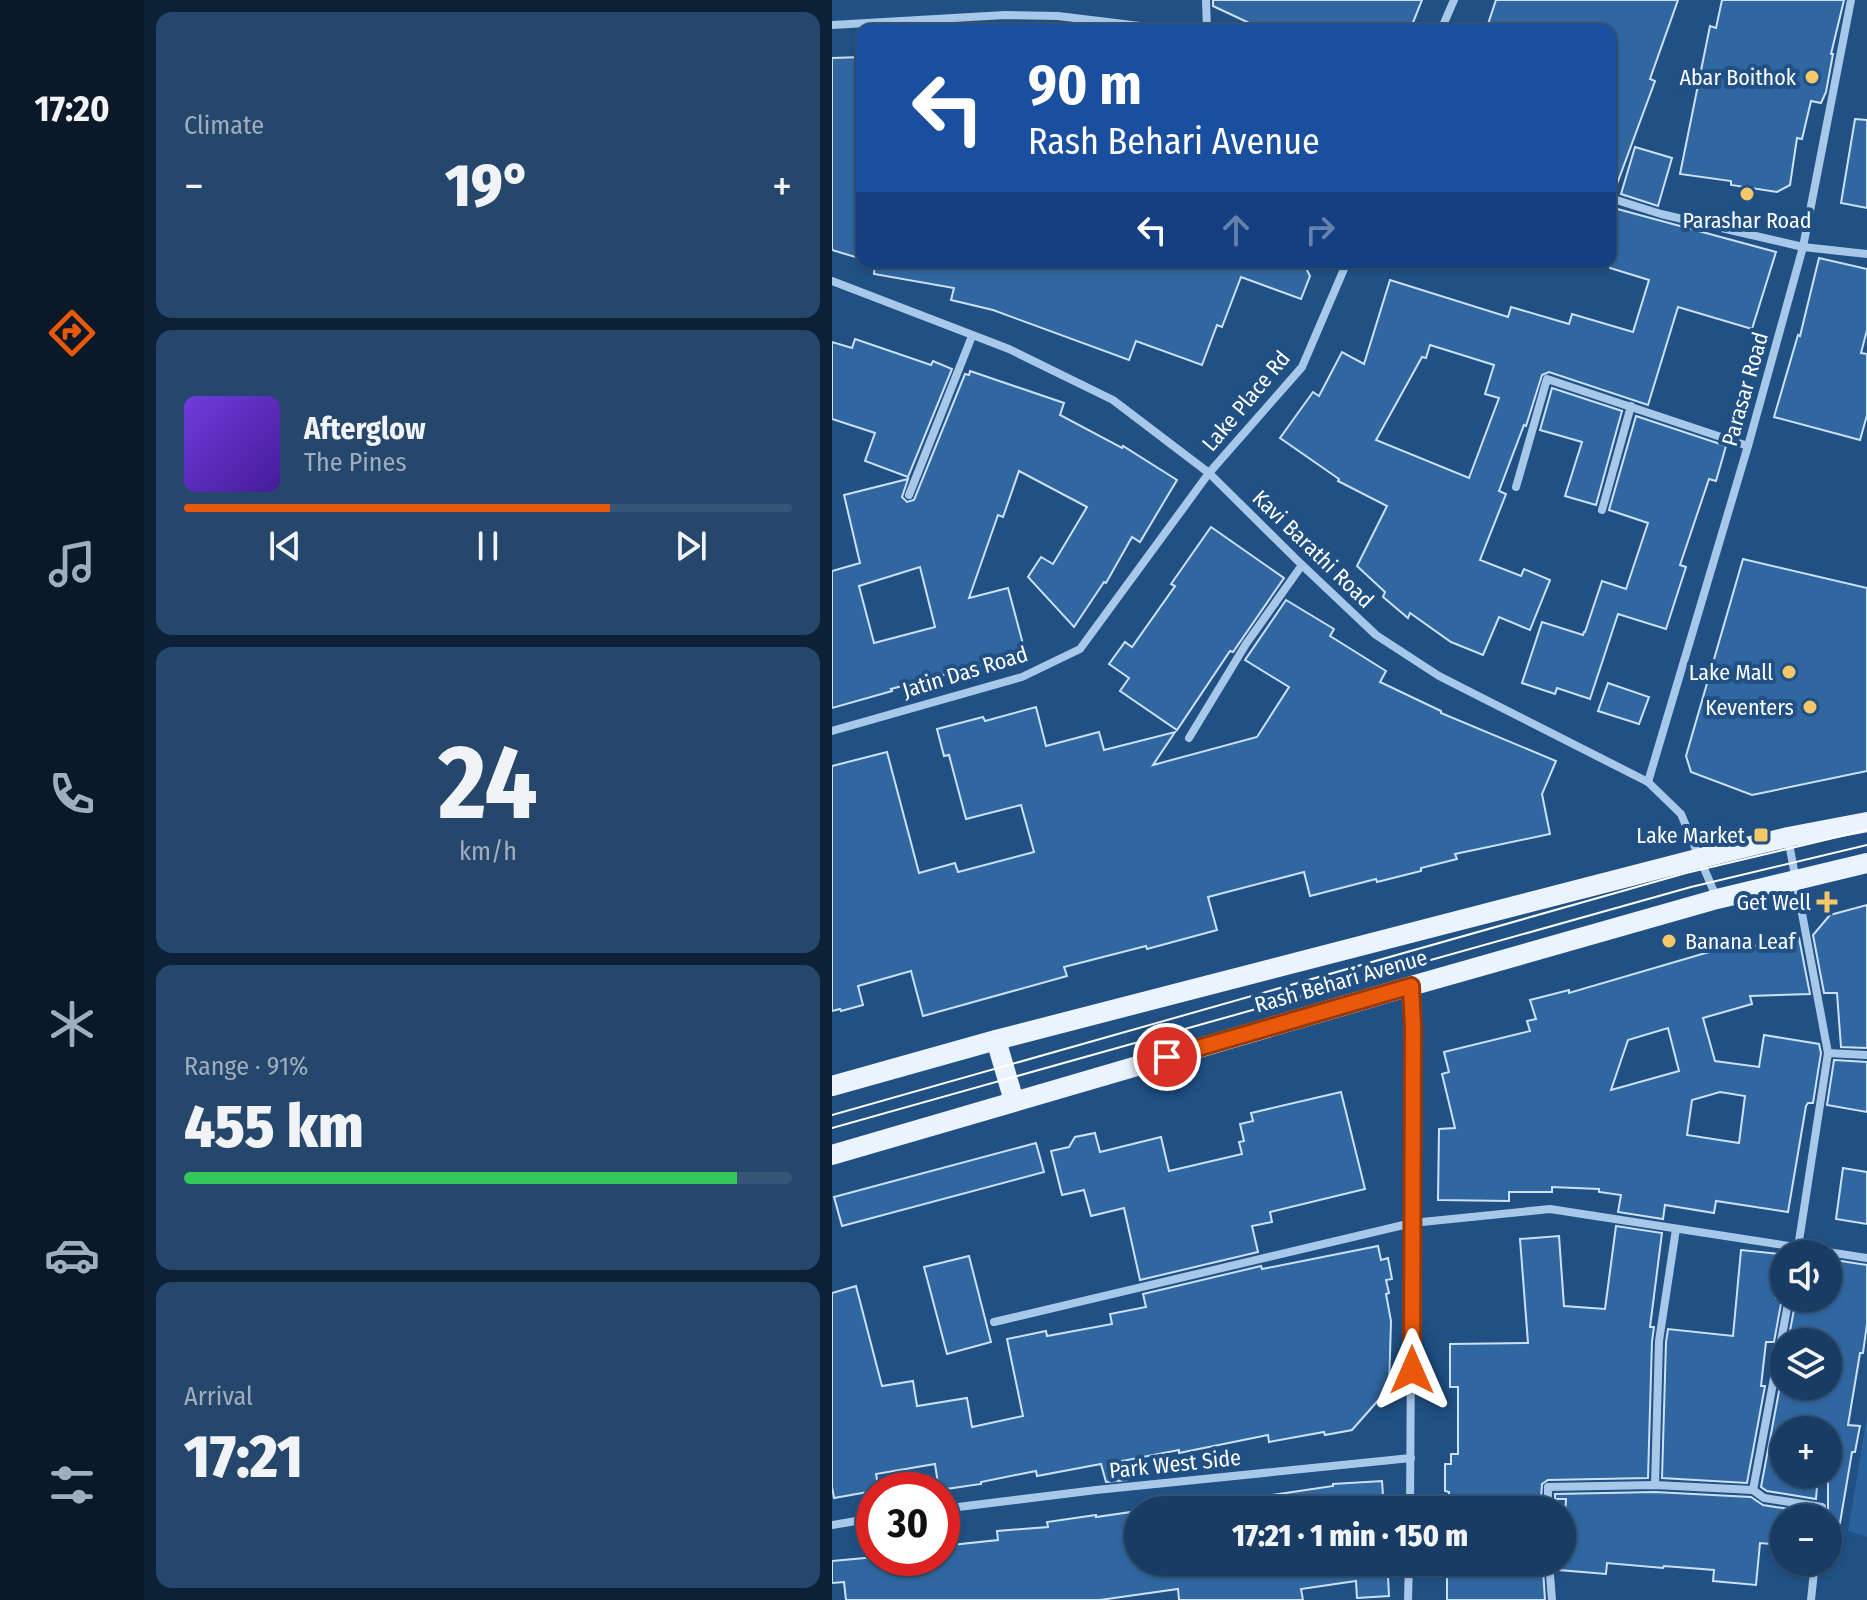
<!DOCTYPE html>
<html lang="en">
<head>
<meta charset="utf-8">
<style>
  body { margin:0; font-family:"Fira Sans Condensed",sans-serif; background:#25476c; color:#f1f3f6; height:100vh; display:flex; flex-direction:column; font-size:30px; white-space:nowrap }
  * { box-sizing:border-box; margin:0 }
  p { font-size:26px; color:#9fadbe }
  .icon { flex:none; width:44px; height:44px; fill:none; stroke:currentColor; stroke-width:2; stroke-linecap:round; stroke-linejoin:round }
  .map { position:relative; flex:1; overflow:hidden }
  .panel { display:flex; flex-direction:column; gap:12px; padding:12px; background:#0d2136; width:688px }
  .panel>* { flex:none }
  .banner { position:absolute; left:24px; top:24px; width:760px; height:244px; border-radius:16px; box-shadow:0 2px 6px #0004,0 0 0 2px #365678; background:#1a4fa0; color:#fff; overflow:hidden }
  .buttons { position:absolute; left:938px; top:1240px; display:grid; gap:16px }
  .buttons a { display:grid; place-items:center; width:72px; height:72px; border-radius:50%; background:#183c63; box-shadow:0 2px 6px #0004,0 0 0 2px #365678; font-size:40px }
  .speed { position:absolute; left:24px; top:1472px; display:flex; gap:16px; font-size:40px; font-weight:700; text-align:center }
  .speed>* { display:grid; place-content:center; width:104px; height:104px; border-radius:50%; background:#183c63; box-shadow:0 2px 6px #0004,0 0 0 2px #365678; line-height:1 }
  .speed .limit { border:12px solid #d22; background:#fff; color:#111 }
  .pin { position:absolute; display:grid; place-items:center; width:68px; height:68px; color:#fff; margin:-34px; border:4px solid #fff; border-radius:50%; box-shadow:0 2px 8px #0007 }
  .me { position:absolute; width:88px; margin:-44px; rotate:0deg; stroke-linejoin:round; filter:drop-shadow(0 0 6px #0008) }
  .turn { display:flex; align-items:center; gap:28px; height:168px; padding:0 40px; font-size:36px }
  .turn .icon { width:104px; height:104px; stroke-width:2.5 }
  .turn b { display:block; font-size:56px; line-height:68px }
  .lanes { display:flex; align-items:center; height:76px; padding:0 40px; background:#0003; justify-content:center; gap:40px; direction:ltr }
  .lanes .off { opacity:.35 }
  .big { font-size:60px; font-weight:800; line-height:1.1 }
  .panel .tile { flex:1; display:flex; flex-direction:column; justify-content:center; gap:12px; min-width:0; padding:0 28px; border-radius:16px; background:#25476c }
  .panel .dial { align-items:center; gap:0 }
  .dial b { font-size:104px; line-height:1 }
  .song { display:flex; align-items:center; gap:24px }
  .cover { width:96px; height:96px; border-radius:12px; background:linear-gradient(135deg,hsl(260 70% 55%),hsl(260 70% 35%)) }
  .played { height:8px; border-radius:4px; background:linear-gradient(90deg,#ea580c 70%,#365678 70%) }
  .keys { display:flex; justify-content:space-around; direction:ltr }
  .heat { display:flex; justify-content:space-between; align-items:center; font-size:44px; direction:ltr }
  .charge { height:12px; border-radius:6px; background:linear-gradient(90deg,#34c759 91%,#365678 0) }
  .trip { position:absolute; left:292px; top:1496px; width:452px; height:80px; border-radius:40px; background:#183c63; box-shadow:0 2px 6px #0004,0 0 0 2px #365678; font-weight:800; line-height:80px; text-align:center }
  main { display:flex; flex:1; min-height:0 }
  .tabs { display:flex; flex-direction:column; width:144px; justify-content:space-around; align-items:center; background:#0a1828; color:#9fadbe }
  .tabs .icon { width:56px; height:56px }
  .tabs .active { color:#ea580c }
  .tabs b { font-size:36px; color:#f1f3f6 }
  .map>svg:first-child { display:block }
</style>
</head>
<body>
<main>
<nav class="tabs">
<b>17:20</b>
<svg class="icon active" aria-label="directions" viewBox="0 0 24 24"><path d="M12 3l9 9-9 9-9-9zM9 14v-3h6M13 9l2 2-2 2"/></svg>
<svg class="icon" aria-label="music" viewBox="0 0 24 24"><path d="M9 18V5l10-2v13"/><circle cx="6" cy="18" r="3"/><circle cx="16" cy="16" r="3"/></svg>
<svg class="icon" aria-label="phone" viewBox="0 0 24 24"><path d="M5 4h4l2 5-3 2q2 4 5 5l2-3 5 2v4C11 20 4 13 5 4z"/></svg>
<svg class="icon" aria-label="climate" viewBox="0 0 24 24"><path d="M12 3v18M4 7l16 10M4 17L20 7"/></svg>
<svg class="icon" aria-label="car" viewBox="0 0 24 24"><path d="M5 17H2v-5l4-1 3-4h7l3 4 3 1v5h-3M9 17h6M6 11h13"/><circle cx="7" cy="17" r="2"/><circle cx="17" cy="17" r="2"/></svg>
<svg class="icon" aria-label="filters" viewBox="0 0 24 24"><path d="M4 7h16M4 17h16"/><circle cx="9" cy="7" r="2"/><circle cx="15" cy="17" r="2"/></svg>
</nav>
<section class="panel">
<div class="tile"><p>Climate</p>
<div class="heat"><a>−</a><b class="big">19°</b><a>+</a></div>
</div>
<div class="tile">
<div class="song"><i class="cover"></i><div><b>Afterglow</b><p>The Pines</p></div></div>
<div class="played"></div>
<div class="keys"><svg class="icon" aria-label="previous" viewBox="0 0 24 24"><path d="M18 5L8 12l10 7zM5 5v14"/></svg><svg class="icon" aria-label="pause" viewBox="0 0 24 24"><path d="M8 5v14M16 5v14"/></svg><svg class="icon" aria-label="next" viewBox="0 0 24 24"><path d="M6 5l10 7-10 7zM19 5v14"/></svg></div>
</div>
<div class="tile dial"><b>24</b><p>km/h</p></div>
<div class="tile"><p>Range · 91%</p><b class="big">455 km</b><div class="charge"></div></div>
<div class="tile"><p>Arrival</p><b class="big">17:21</b></div>
</section>
<div class="map">
<svg width="1035" height="1600" viewBox="0 0 1035 1600">
  <rect width="100%" height="100%" fill="#205084"/>
  <path fill="#2a629c" d="M1035,1416v121l-19,-6z"/>
  <g fill="#3067a1" stroke="#cce1f7" stroke-width="2" fill-rule="evenodd">
    <path d="M381,0h209l-12,30h-146l-51,-24z"/>
    <path d="M664,0h182l-28,79 5,2 -41,111 -4,-1v-161h-124z"/>
    <path d="M890,0h122l-13,54h2l-7,38 -5,11 -10,-2 -9,38 -5,-1 -7,47 -13,7 -46,-7v-4l-51,-7 30,-148 6,2z"/>
    <path d="M30,57v202l-30,-9v-192z"/>
    <path d="M1023,119l12,1v88l-26,-5z"/>
    <path d="M803,147l37,11 -14,48 -37,-12z"/>
    <path d="M778,207l166,45 -24,77 -74,-22 -30,98 -99,-33 -7,3 -16,51 -2,-1 -25,66 7,3 -26,66 41,16 3,-7 26,11 -20,50 -31,-13 -16,38 -32,-13 -41,-29 -2,5 -25,-21 2,-5 -28,-26 30,-60 -49,-25 1,-2 -59,-41 33,-46 6,4 23,-44 22,12 26,-84 118,37 3,-10 58,17 3,-10 61,18 16,-52 -39,-12zM598,345l64,20 -9,29 14,4 -30,80 -93,-38 46,-83 4,1z"/>
    <path d="M987,258l48,11v61l-6,23 6,1v61l-7,25 -86,-23 24,-82 2,1z"/>
    <path d="M43,262h428l7,14 -9,23 -60,-22 -19,50 -5,-2 -15,40 -66,-24 -7,19 -136,-50 -42,-10 3,-12 -80,-14z"/>
    <path d="M23,339l76,26 2,-4 19,8 -44,108 -43,-16 10,-28 -43,-14v-77l20,6z"/>
    <path d="M138,371l94,32 -4,12 62,33 1,-2 54,34 -37,62 -8,-5 -26,46 -2,-1 -30,45 -46,-50 13,-20 12,7 34,-57 -68,-36 -16,46 -5,-2 -29,83 39,-10 18,67 -21,6 -1,-2 -113,30 1,2 -60,17v-137l28,-8 -16,-68 64,-16 -6,18 5,5 7,-2 51,-126 4,1zM88,567l15,60 -61,16 -15,-57z"/>
    <path d="M720,388l70,23 -26,94 -31,-9 17,-54 -42,-12z"/>
    <path d="M804,416l90,30 -10,35 -7,-2 -29,86 6,2 -20,62 -48,-15 -28,85 -33,-11 -2,6 -33,-11 20,-61 41,13 1,-3h1l17,-51 24,8 22,-66 -39,-13z"/>
    <path d="M379,527l73,51 -51,74 -3,-1 -53,79 -57,-39 9,-13 -20,-14 16,-22 7,5 43,-61 -4,-2z"/>
    <path d="M911,559l124,29v183l-115,24 -61,-23 -5,-16z"/>
    <path d="M454,600l48,29 -4,7 56,35 -6,11 61,29v2l115,48 -14,33 8,40 -95,20 2,5 -36,9v3l-44,11 -1,-3 -66,17 -6,-24 -96,25 9,33 -70,19 -1,-3 -82,21 3,9 -144,40 -12,-45 -53,15 5,19 -22,6 -1,-2 -8,2v-245l55,-14 32,121 36,-10 3,9 76,-20 -13,-47 -55,14 -17,-64 -5,1 -7,-27 46,-12 2,4 51,-14 10,39 53,-14 5,18 71,-18 -22,33 104,-28 32,-50 -44,-27z"/>
    <path d="M776,683l41,14 -10,27 -41,-13z"/>
    <path d="M1035,905v143l-26,-1 -4,-54h-13l-11,-58 17,-20z"/>
    <path d="M915,936l3,11 49,-9 11,56 -60,2 2,8 -49,14 12,43 44,6 5,-32 55,9 2,9 -8,50h-5l-2,3 -18,106 -72,-11 -2,12 -49,-8 -2,14 -45,-7 3,-17 -22,-3v-3l-47,-2v5h-43v9l-71,-1 1,-71 16,-1 -13,-54 7,-2 -5,-20 86,-21 -3,-10 9,-2 -6,-19 39,-10v3l140,-41 -1,-5zM836,1028l11,43 -68,19 17,-50zM888,1092l25,4 -6,47 -52,-8 5,-35z"/>
    <path d="M1002,1060l33,2v50l-40,-7z"/>
    <path d="M509,1092l24,97 -95,23 2,10 -20,4 6,26 -118,28 -16,-72 -33,8 -7,-26 -22,5 -11,-44 18,-4 6,-10 20,-4 5,19 61,-15 8,34 73,-17 -3,-12 5,-1 -4,-17 13,-3 -2,-8z"/>
    <path d="M204,1143l8,29 -202,54 -8,-29z"/>
    <path d="M1011,1168l24,4v52l-31,-5z"/>
    <path d="M784,1226l46,7 -12,94h4l-2,14 -4,137 -100,2 -6,4 -1,15 -92,1v-8l-4,-1v-27h6v-10h7v-67h-8v-43l78,-1 -8,-104 39,-3 5,70 41,3z"/>
    <path d="M546,1246l3,14 7,-2 4,21 -6,1 3,13 -3,1 5,27 -2,67 -37,42 -27,5 -1,-3 -55,10 -1,-7 -89,18v-3l-57,11 4,19 -20,2 -5,-18 -64,12 -1,-5 -55,11v2l-42,6 -4,-26 -59,10 3,16 -45,8 -2,-11v-194l24,-7 26,100 31,-5 4,25 50,-8 5,29 51,-11 -16,-77 39,-8 1,5 65,-12 -2,-10 36,-7 -3,-13 118,-28 1,3z"/>
    <path d="M909,1250l39,4 -4,44h6l-8,44h-8l-5,44h4l-18,97 -85,-5 4,-136 2,-13 65,7z"/>
    <path d="M137,1256l22,86 -44,12 -23,-87z"/>
    <path d="M996,1259l39,6v59l-4,29h-3l-12,72 12,1 -5,26h-3l-12,71 -12,-1v-92h-44v44h34l-2,25 -49,-8 -6,-4 19,-101h48v-44h-40l8,-44h32z"/>
    <path d="M550,1481l2,29h-124l-1,-13 74,-11v-2z"/>
    <path d="M823,1492l96,5 12,8 51,8v5h-30v27l-24,-2 -4,42 -43,-4 1,-11 -50,-4 -1,2 -56,-5 -1,11 -47,-4 1,-8h2l4,-63h-11v-5z"/>
    <path d="M306,1511v51h255l1,13 -6,1 1,20 -32,2 -1,-17 -55,8 2,11h-124l-1,-11 -78,11h-254l-2,-18 -12,1v-22l33,-3h77v-12l56,-6 -1,-9 51,-4 -1,-5 49,-7v2z"/>
    <path d="M681,1566v3h30l2,31h-98v-33z"/>
  </g>
  <g fill="none" stroke-linecap="round" stroke-linejoin="round">
    <g stroke="#a8c8e9" stroke-width="8">
      <path d="M374,0l1,30"/>
      <path d="M0,25l173,-10 53,1 115,14"/>
      <path d="M609,30l13,-30"/>
      <path d="M778,198l51,16 142,33 64,7"/>
      <path d="M0,281l177,68 104,51 96,73 93,92 74,70 63,41 209,106 33,32 36,85"/>
      <path d="M684,487l31,-108 201,67"/>
      <path d="M77,495l63,-159"/>
      <path d="M770,510l29,-104"/>
      <path d="M0,731l190,-54 58,-28 129,-176 93,-106 45,-105"/>
      <path d="M357,738l57,-94 56,-79"/>
      <path d="M816,782l100,-336 55,-199 48,-247"/>
      <path d="M956,838l40,215 -31,201"/>
      <path d="M996,1053l39,2"/>
      <path d="M162,1322l418,-99 138,-14 317,49"/>
      <path d="M823,1485l4,-144 17,-112"/>
      <path d="M921,1490l11,8 58,9 -1,11"/>
      <path d="M110,1509l154,-19 315,-32"/>
      <path d="M578,1510l3,-483 -2,-40"/>
      <path d="M716,1510v-23l107,-2 98,5 36,-192"/>
      <path d="M0,1525l42,-7"/>
      <path d="M717,1562l3,38"/>
      <path d="M576,1600l1,-38"/>
      <path d="M979,1600l4,-38"/>
    </g>
    <g stroke="#ebf3fe" stroke-width="20">
      <path d="M164,1040l18,61"/>
      <path d="M0,1086l164,-46 705,-182 87,-21 79,-15"/>
      <path d="M0,1155l579,-169 306,-87 150,-36"/>
    </g>
    <g stroke="#fff" stroke-width="2">
      <path d="M0,1115l854,-242 181,-43"/>
      <path d="M0,1128l859,-241 176,-42"/>
    </g>
  </g>
  <g fill="none" stroke-linecap="round" stroke-linejoin="round">
    <defs>
      <path id="route" d="M335,1057l244,-71 2,41 -1,343"/>
    </defs>
    <use href="#route" stroke="#983908" stroke-width="20"/>
    <use href="#route" stroke="#ea580c" stroke-width="14"/>
  </g>
  <g fill="#f6c769" stroke="#205084" stroke-width="3">
    <circle cx="980" cy="77" r="8"/>
    <circle cx="915" cy="194" r="8"/>
    <circle cx="957" cy="672" r="8"/>
    <circle cx="978" cy="707" r="8"/>
    <rect x="921" y="827" width="16" height="16" rx="4"/>
    <path d="M991 890h8v8h8v8h-8v8h-8v-8h-8v-8h8z"/>
    <circle cx="837" cy="941" r="8"/>
  </g>
  <g text-anchor="middle" dominant-baseline="central" stroke-width="8" stroke-linejoin="round" paint-order="stroke">
    <g font-size="22" fill="#fff" stroke="#205084" text-anchor="end">
      <text x="964" y="77">Abar Boithok</text>
      <text x="915" y="220" text-anchor="middle">Parashar Road</text>
      <text x="941" y="672">Lake Mall</text>
      <text x="962" y="707">Keventers</text>
      <text x="913" y="835">Lake Market</text>
      <text x="979" y="902">Get Well</text>
      <text x="853" y="941" text-anchor="start">Banana Leaf</text>
    </g>
    <g font-size="22" fill="#fff" stroke="#205084">
      <text transform="translate(913 389) rotate(-74)">Parasar Road</text>
      <text transform="translate(414 401) rotate(-50)">Lake Place Rd</text>
      <text transform="translate(481 549) rotate(44)">Kavi Barathi Road</text>
      <text transform="translate(133 672) rotate(-17)">Jatin Das Road</text>
      <text transform="translate(509 981) rotate(-16)">Rash Behari Avenue</text>
      <text transform="translate(343 1464) rotate(-6)">Park West Side</text>
    </g>
  </g>
</svg>
<div class="buttons">
<a><svg class="icon" aria-label="sound" viewBox="0 0 24 24"><path d="M4 9h4l5-4v14l-5-4H4zM17 9q2 3 0 6"/></svg></a>
<a><svg class="icon" aria-label="layers" viewBox="0 0 24 24"><path d="M12 4l9 5-9 5-9-5zM3 14l9 5 9-5"/></svg></a>
<a>+</a>
<a>−</a>
</div>
<div class="speed"><div class="limit">30</div></div>
<div class="pin" style="left:335px;top:1057px;background:#d93025"><svg class="icon" aria-label="arrive" viewBox="0 0 24 24"><path d="M6 21V4h12l-3 4 3 4H6"/></svg></div>
<svg class="me" style="left:580px;top:1370px" viewBox="-20 -20 40 40"><path d="M0-17L14 15 0 8-14 15z" fill="#ea580c" stroke="#fff" stroke-width="4"/></svg>
<div class="trip">17:21 · 1 min · 150 m</div>
<div class="banner">
<div class="turn"><svg class="icon" aria-label="left" viewBox="0 0 24 24"><path d="M17 20v-9H6M10 6l-5 5 5 5"/></svg><div><b>90 m</b>Rash Behari Avenue</div></div>
<div class="lanes"><svg class="icon" aria-label="left" viewBox="0 0 24 24"><path d="M17 20v-9H6M10 6l-5 5 5 5"/></svg><svg class="icon off" aria-label="ahead" viewBox="0 0 24 24"><path d="M12 20V5M6 11l6-6 6 6"/></svg><svg class="icon off" aria-label="right" viewBox="0 0 24 24"><path d="M7 20v-9h11M14 6l5 5-5 5"/></svg></div>
</div>
</div>
</main>
</body>
</html>
